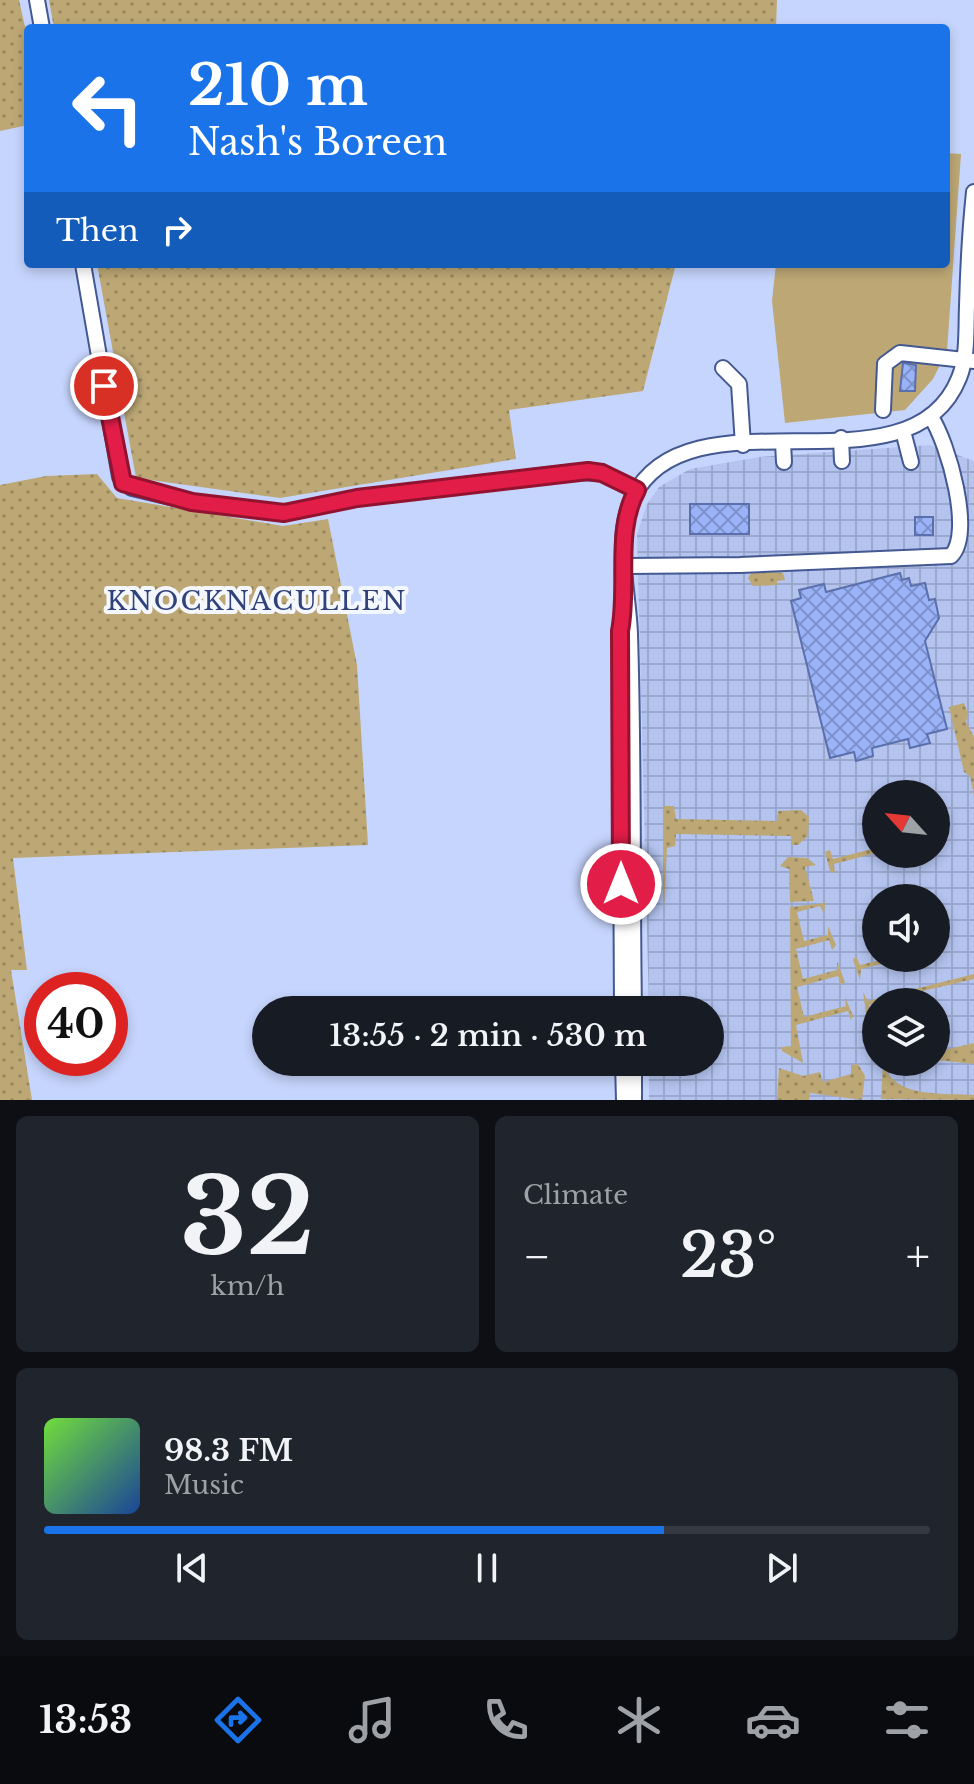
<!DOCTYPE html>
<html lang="en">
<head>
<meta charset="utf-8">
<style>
  body { margin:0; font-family:"Libre Baskerville",serif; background:#20242c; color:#f1f3f6; height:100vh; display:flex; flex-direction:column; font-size:30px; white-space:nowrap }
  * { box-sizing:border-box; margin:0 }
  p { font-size:26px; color:#9ea1a6 }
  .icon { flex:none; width:44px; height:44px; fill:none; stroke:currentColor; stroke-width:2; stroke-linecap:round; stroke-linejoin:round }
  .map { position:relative; height:1100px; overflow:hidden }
  .drawer { display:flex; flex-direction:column; gap:16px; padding:16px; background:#0d0f14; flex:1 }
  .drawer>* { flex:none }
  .banner { position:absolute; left:24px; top:24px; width:926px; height:244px; border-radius:8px; box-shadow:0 4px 12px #0003; background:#1a73e8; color:#fff; overflow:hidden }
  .needle { width:52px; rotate:297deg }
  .tools { position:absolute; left:862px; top:780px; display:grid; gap:16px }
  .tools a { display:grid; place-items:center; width:88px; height:88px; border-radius:50%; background:#171b24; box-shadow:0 4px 12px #0003; font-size:40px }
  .speed { position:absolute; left:24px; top:972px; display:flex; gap:16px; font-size:40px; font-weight:700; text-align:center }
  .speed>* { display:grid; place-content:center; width:104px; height:104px; border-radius:50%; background:#171b24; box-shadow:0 4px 12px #0003; line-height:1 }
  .speed .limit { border:12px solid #d22; background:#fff; color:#111 }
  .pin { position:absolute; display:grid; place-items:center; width:68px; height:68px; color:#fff; margin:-34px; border:4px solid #fff; border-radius:50%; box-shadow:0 2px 8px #0007 }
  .me { position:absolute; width:88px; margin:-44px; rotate:0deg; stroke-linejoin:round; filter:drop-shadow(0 0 6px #0008) }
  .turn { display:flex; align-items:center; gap:28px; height:168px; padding:0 32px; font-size:36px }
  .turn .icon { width:104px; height:104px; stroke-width:2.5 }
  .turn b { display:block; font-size:56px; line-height:68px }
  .then { display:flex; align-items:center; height:76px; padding:0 32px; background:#0003; gap:16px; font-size:30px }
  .big { font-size:60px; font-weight:600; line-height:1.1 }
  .drawer .tile { flex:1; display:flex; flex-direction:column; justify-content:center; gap:12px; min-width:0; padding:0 28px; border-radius:12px; background:#20242c }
  .drawer .dial { align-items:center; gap:0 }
  .dial b { font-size:104px; line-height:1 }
  .song { display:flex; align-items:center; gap:24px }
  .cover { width:96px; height:96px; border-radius:12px; background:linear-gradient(135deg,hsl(100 70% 55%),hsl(220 70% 35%)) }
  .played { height:8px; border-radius:4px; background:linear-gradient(90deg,#1a73e8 70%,#363941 70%) }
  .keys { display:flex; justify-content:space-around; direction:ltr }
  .heat { display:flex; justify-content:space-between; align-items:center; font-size:44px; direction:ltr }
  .drawer .tiles { flex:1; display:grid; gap:16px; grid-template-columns:1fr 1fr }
  .tile:last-child { grid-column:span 2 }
  .trip { position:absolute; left:252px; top:996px; width:472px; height:80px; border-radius:40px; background:#171b24; box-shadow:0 4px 12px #0003; font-weight:600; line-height:80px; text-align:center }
  .dock { display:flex; height:128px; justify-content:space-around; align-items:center; background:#090b0e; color:#9ea1a6 }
  .dock .icon { width:56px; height:56px }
  .dock .active { color:#1a73e8 }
  .dock b { font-size:36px; color:#f1f3f6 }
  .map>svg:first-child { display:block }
</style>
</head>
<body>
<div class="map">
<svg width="974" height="1100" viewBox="0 0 974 1100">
  <defs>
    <pattern id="industrial-grid" width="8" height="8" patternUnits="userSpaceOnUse" patternTransform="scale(2)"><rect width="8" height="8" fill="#b4c4ef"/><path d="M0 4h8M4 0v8" fill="none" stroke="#9aa8ce"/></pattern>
    <pattern id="green-dots" width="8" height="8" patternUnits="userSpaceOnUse" patternTransform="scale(2)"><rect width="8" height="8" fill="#bda875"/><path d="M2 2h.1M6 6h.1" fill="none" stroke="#998961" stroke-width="1.8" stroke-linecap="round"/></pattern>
    <pattern id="building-cross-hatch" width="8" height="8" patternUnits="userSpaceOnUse" patternTransform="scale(2)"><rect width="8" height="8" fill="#9ab3f8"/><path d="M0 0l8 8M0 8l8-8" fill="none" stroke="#7d91ca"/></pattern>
  </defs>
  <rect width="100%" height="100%" fill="#c6d5fd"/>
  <path fill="url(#industrial-grid)" fill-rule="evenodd" d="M930,445l44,16v639h-325v-38h61v-52h-61l-12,-476 10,-30 12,-17 31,-18 70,-12zM876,794h60v60h-60zM876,898h60v60h-60zM876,1002h60v60h-60z"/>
  <g fill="url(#green-dots)">
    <path d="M0,0h19l9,40v85l-28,6z"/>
    <path d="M49,0h728l-1,28h-722z"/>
    <path d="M97,264h579l-33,127 -134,19 7,49 -236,39 -144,-20z"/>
    <path d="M97,474l20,24 166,28 45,-7 29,146 11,180 -355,13 14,112h-16l21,130h-32v-615l46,-9z"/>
    <path d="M753,570l30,3 2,7 -8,1v4l-24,1 -5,-8z"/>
    <path d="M964,703l4,10 -2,9 8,15v59l-4,-20 -6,-4 -15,-65z"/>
    <path d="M664,806h10l2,13 101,2 1,-10 23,-1 8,7 -1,19 -10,9h-6l-1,-9 -115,-2 -1,12 -8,2 -3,59z"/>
    <path d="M876,848v5l-42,11 1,9 -5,-2 -5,-19 5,-2 3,9z"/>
    <path d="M788,857l19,1 9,7 -11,2 9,34 -24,1 -1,-33 -9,-3z"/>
    <path d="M825,903l-1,11 -4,-8 -23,6 7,29 24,-6v-9l8,19 -4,5 -3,-10 -33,9 7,30 34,-9v-9l8,21 -4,3 -3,-9 -41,11 7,30 42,-11 -1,-9 8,19 -2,4 -3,-9 -52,14 7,38 -21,-12v-4l9,-1 -1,-139z"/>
    <path d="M856,956l4,9 29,-7h17l-45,11 -1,11 -7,-20z"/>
    <path d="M974,974v5l-98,23 -7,3 2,10 -5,-2 -3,-21 5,9z"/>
    <path d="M974,1043v21l-38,-4v-8z"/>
    <path d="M883,1062h10l1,4 -8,4c13,28 61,23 88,25v5l-93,-1z"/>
    <path d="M858,1064l7,12 -3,24 -52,-7 -1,7h-32l2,-32 24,8 17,-4 3,10 28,-8v-9z"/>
  </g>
  <path fill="#bda875" d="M946,153l15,1 -14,197 -14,28 -28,31 -120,13 -13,-122 4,-37h170z"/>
  <g fill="url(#building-cross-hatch)" stroke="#5a6fab" stroke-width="2">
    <path d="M903,363l13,2 -1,26h-15z"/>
    <rect x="690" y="504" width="59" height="30"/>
    <rect x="915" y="517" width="18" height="18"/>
    <path d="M900,573l2,7 7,-2 2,8 14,-3 4,17 6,-1 4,19 -14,23 22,88 -20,5 3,9 -20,5 -2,-9 -36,9 1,8 -17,5 -2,-9 -24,6 -39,-157 10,-3 -2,-8 25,-6 2,8z"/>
  </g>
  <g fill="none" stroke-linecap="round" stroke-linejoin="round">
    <defs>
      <g id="minor">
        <path d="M37,0l5,28"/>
        <path d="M83,264l37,213 12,11 60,14 92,11 73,-15 218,-26 27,1 35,17"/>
        <path d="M723,368l16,16 4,61"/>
        <path d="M883,410l2,-46 15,-11 74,8"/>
        <path d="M903,431l8,31"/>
        <path d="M841,438l1,23"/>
        <path d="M783,442l1,20"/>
        <path d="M626,566l114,-1 211,-9c23,-23 -3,-113 -20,-139"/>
        <path d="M622,1010l-2,-379 4,-16"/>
        <path d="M634,1010c-2,-125 0,-250 -4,-375 -1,-42 -17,-98 3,-138 57,-113 277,4 326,-119 9,-22 7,-48 8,-72 1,-38 3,-76 7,-114"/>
        <path d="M623,1062l1,38"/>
        <path d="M634,1062v38"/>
      </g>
    </defs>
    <use href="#minor" stroke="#445891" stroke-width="18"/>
    <use href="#minor" stroke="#fff" stroke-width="14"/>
  </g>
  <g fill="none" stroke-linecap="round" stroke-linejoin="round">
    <defs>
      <path id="route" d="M104,386l19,97 69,19 92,11 73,-15 231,-27 14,2 35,17c-23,41 -8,96 -17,141l1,253"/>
    </defs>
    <use href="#route" stroke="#92132f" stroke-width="20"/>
    <use href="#route" stroke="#e11d48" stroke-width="14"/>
  </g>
  <g text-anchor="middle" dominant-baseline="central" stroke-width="8" stroke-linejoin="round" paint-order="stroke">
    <g font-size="26" letter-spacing="2" fill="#304279" stroke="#f4f7fe">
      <text x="257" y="601">KNOCKNACULLEN</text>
    </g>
  </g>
</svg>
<div class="tools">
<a><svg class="needle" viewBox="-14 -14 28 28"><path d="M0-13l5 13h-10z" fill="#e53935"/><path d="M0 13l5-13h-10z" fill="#9ea1a6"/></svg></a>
<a><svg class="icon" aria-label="sound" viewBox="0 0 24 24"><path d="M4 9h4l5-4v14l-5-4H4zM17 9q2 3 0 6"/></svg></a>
<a><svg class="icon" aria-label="layers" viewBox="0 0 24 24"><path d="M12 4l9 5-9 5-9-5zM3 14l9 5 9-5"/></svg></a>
</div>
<div class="speed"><div class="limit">40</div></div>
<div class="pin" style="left:104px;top:386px;background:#d93025"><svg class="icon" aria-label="arrive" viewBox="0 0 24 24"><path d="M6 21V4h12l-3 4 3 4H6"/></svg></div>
<svg class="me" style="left:621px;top:884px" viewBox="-20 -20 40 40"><circle r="17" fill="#e11d48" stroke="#fff" stroke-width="3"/><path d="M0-11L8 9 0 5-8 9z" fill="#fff"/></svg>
<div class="trip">13:55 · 2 min · 530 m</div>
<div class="banner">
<div class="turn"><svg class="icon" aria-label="left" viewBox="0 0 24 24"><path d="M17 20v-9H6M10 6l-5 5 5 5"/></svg><div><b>210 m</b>Nash's Boreen</div></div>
<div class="then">Then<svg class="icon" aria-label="right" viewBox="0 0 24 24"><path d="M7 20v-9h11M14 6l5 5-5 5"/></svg></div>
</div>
</div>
<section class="drawer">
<div class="tiles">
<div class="tile dial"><b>32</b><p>km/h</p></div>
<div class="tile"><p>Climate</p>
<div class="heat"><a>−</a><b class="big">23°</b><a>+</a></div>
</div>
<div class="tile">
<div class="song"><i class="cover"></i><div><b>98.3 FM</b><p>Music</p></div></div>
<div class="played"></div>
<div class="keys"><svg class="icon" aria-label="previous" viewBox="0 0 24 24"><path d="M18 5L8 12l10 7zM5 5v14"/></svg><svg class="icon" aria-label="pause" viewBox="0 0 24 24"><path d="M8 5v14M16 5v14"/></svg><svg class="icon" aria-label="next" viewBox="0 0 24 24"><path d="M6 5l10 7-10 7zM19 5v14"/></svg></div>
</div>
</div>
</section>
<nav class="dock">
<b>13:53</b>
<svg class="icon active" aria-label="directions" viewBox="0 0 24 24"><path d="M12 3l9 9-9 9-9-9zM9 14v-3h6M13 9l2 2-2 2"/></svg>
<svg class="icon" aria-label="music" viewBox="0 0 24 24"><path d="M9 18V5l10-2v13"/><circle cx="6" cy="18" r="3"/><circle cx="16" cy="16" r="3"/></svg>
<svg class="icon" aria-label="phone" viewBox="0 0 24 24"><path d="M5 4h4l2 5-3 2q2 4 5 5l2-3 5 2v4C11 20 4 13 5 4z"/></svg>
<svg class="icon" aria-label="climate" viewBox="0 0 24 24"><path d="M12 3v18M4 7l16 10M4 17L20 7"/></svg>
<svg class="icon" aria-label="car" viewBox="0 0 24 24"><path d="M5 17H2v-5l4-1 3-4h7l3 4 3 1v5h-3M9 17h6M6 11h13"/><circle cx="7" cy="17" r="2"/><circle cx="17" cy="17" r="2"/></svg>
<svg class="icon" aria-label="filters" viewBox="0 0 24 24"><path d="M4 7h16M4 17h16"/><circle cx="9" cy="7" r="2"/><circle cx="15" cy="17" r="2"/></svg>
</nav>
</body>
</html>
